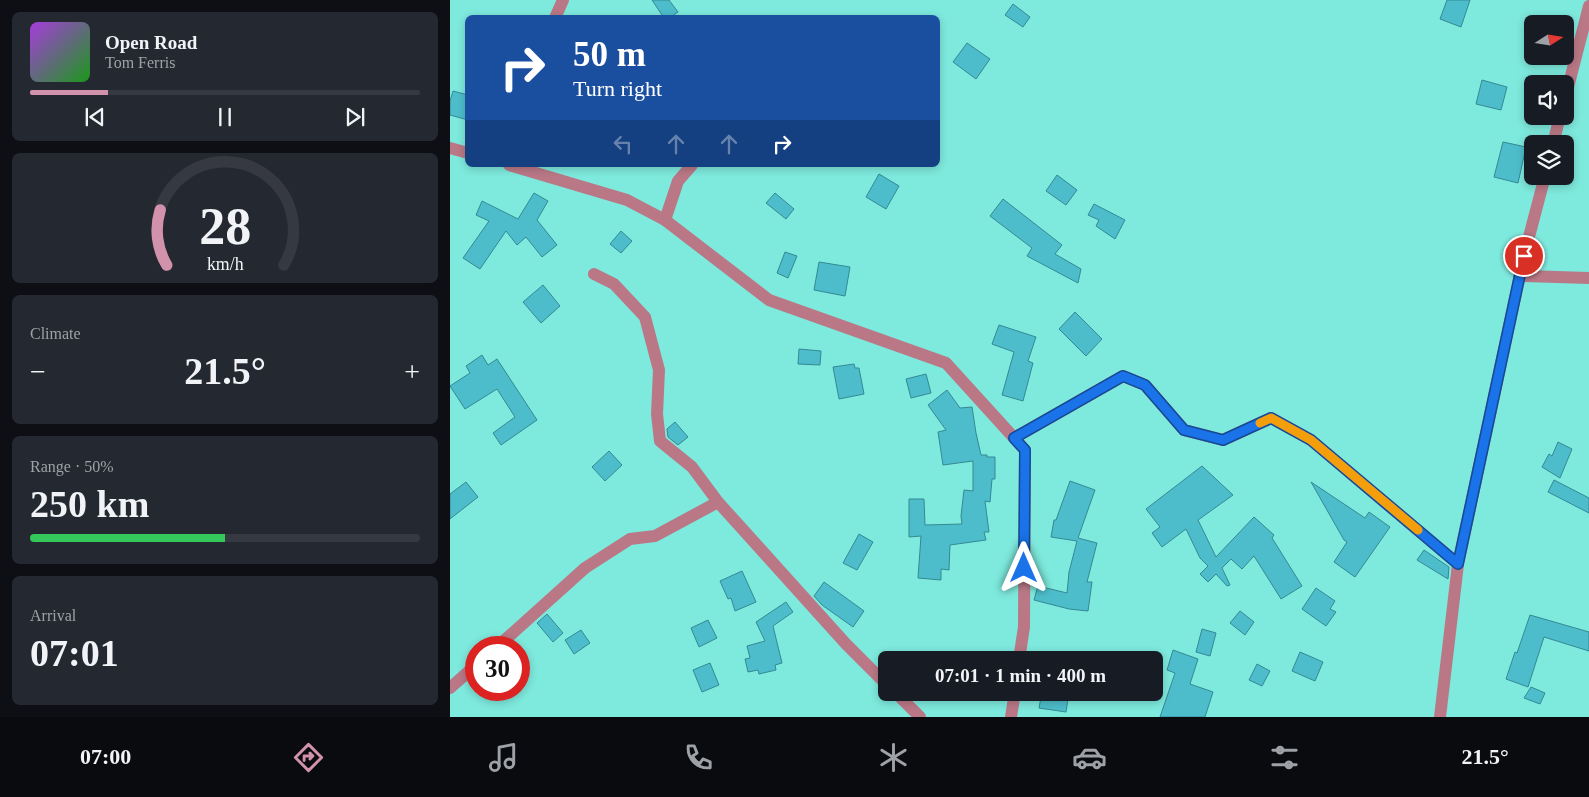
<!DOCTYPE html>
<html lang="en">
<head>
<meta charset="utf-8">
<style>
  body { margin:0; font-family:Georgia,serif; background:#242831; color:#f1f3f6; height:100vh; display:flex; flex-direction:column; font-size:19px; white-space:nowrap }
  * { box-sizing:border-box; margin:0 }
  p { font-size:16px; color:#9ea1a6 }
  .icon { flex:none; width:28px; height:28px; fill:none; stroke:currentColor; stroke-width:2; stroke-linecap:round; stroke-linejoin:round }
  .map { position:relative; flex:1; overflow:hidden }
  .details { display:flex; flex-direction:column; gap:12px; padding:12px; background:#0d0f14; width:450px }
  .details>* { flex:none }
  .guide { position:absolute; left:15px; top:15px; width:475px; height:152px; border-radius:8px; box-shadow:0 2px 8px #0003; background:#1a4fa0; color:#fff; overflow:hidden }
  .needle { width:32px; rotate:78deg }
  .tools { position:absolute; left:1074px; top:15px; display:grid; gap:10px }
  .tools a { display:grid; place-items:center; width:50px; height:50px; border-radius:8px; background:#171b24; box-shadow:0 2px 8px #0003; font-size:25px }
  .speed { position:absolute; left:15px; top:636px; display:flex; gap:10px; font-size:25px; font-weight:700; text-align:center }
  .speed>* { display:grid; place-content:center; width:65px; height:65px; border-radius:50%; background:#171b24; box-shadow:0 2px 8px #0003; line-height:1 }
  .speed .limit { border:8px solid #d22; background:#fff; color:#111 }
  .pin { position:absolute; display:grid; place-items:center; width:42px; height:42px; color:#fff; margin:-21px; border:2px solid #fff; border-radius:50%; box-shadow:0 1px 5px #0007 }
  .me { position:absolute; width:55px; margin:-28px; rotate:0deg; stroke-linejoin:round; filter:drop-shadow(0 0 4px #0008) }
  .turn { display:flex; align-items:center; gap:18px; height:105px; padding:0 25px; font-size:22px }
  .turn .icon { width:65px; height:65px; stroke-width:2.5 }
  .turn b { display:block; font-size:35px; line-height:42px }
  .lanes { display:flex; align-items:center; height:48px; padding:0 25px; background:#0003; justify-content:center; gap:25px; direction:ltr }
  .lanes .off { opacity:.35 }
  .big { font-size:38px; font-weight:800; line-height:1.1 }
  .details .tile { flex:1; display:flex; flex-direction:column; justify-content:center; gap:8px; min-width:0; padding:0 18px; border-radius:8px; background:#242831 }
  .details .dial { align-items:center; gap:0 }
  .dial svg { height:130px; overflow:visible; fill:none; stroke:#363941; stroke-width:7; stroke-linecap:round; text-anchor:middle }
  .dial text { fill:#f1f3f6; stroke:none }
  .song { display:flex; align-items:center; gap:15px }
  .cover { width:60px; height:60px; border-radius:8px; background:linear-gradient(135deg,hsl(280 70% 55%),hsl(120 70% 35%)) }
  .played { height:5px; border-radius:2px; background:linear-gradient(90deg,#d292ac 20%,#363941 20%) }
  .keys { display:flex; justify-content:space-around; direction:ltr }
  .heat { display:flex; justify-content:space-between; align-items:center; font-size:28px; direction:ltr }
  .charge { height:8px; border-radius:4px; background:linear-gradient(90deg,#34c759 50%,#363941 0) }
  .trip { position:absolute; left:428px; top:651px; width:285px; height:50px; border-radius:8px; background:#171b24; box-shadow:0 2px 8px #0003; font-weight:800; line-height:50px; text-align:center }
  .menu { display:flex; height:80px; justify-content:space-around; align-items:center; background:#090b0e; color:#9ea1a6 }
  .menu .icon { width:35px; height:35px }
  .menu .current { color:#d292ac }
  .menu b { font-size:22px; color:#f1f3f6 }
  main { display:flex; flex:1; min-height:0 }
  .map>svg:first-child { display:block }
</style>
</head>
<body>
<main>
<section class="details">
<div class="tile">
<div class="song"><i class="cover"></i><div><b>Open Road</b><p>Tom Ferris</p></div></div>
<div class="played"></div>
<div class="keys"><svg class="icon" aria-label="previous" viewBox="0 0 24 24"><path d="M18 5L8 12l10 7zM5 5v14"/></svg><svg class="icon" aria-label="pause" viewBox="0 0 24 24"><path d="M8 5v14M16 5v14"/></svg><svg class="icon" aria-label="next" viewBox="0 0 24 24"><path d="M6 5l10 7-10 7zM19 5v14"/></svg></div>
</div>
<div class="tile dial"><svg viewBox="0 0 100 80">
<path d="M14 69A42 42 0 1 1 86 69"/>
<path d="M14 69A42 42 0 0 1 10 35" stroke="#d292ac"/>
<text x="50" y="56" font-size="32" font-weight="700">28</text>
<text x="50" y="72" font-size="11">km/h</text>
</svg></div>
<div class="tile"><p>Climate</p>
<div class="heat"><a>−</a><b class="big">21.5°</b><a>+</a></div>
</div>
<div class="tile"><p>Range · 50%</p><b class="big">250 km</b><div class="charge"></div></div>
<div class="tile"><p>Arrival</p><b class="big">07:01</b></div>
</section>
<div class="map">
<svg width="1139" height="717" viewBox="0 0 1139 717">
  <rect width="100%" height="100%" fill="#7ee9dd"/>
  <g fill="#4ebdcb" stroke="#348993">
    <path d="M202,0h17l9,12 -9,6h-5z"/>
    <path d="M997,0h23l-9,27 -21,-8z"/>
    <path d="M563,4l17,13 -7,10 -18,-12z"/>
    <path d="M517,43l23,16 -14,20 -23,-17z"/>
    <path d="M1032,80l25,7 -6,23 -25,-6z"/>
    <path d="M3,91l15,4v25l-18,-5v-14z"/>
    <path d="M1053,142l23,5 -8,36 -24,-6z"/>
    <path d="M429,174l20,12 -13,23 -20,-12z"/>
    <path d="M607,175l20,15 -11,15 -20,-14z"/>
    <path d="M84,193l14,8 -11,19 20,25 -15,12 -16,-20 -9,8 -11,-14 -26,38 -17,-11 26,-37 -13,-6 6,-14 36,18z"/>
    <path d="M325,193l19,16 -8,10 -20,-16z"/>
    <path d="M553,199l59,46 -7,9 26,15 -3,14 -51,-27 5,-8 -42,-32z"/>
    <path d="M644,204l31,16 -10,19 -19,-13 3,-6 -11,-5z"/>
    <path d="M171,231l11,10 -11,12 -11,-9z"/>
    <path d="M335,252l12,4 -9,22 -11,-5z"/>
    <path d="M369,262l31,5 -5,29 -31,-6z"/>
    <path d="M93,285l17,21 -19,17 -18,-21z"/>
    <path d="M625,312l27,27 -16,17 -27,-27z"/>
    <path d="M549,325l37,12 -8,24 5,2 -10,38 -21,-6 12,-43 -22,-8z"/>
    <path d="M349,349l22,2 -1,14 -22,-1z"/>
    <path d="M32,355l6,10 9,-6 40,61 -36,25 -8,-12 22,-16 -18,-28 -32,20 -15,-23 20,-13 -4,-7z"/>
    <path d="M404,364l1,4h4l5,26 -25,5 -6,-32z"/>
    <path d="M476,374l5,19 -20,5 -5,-19z"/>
    <path d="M497,390l13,18 12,-1 4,26 5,22h6v2h8v22h-3l-2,23 -5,-1 4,31h-5l2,8 -36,5 -1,25 -8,-1v11l-23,-2 3,-42 -12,1v-38h15l1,26 37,-1 -1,-8 3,-26 9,1v-30l-30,4 -5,-33 8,-2 -18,-25z"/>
    <path d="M225,422l13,15 -10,8 -10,-8 -1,-8z"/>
    <path d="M1108,442l14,7 -12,29 -18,-11 7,-13 3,2z"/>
    <path d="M159,451l13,14 -17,16 -13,-14z"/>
    <path d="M752,466l31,29 -35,25 18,37 38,-40 20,18 -2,3 30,48 -21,13 -27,-43 -12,13 -11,-10 -9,9 8,17 -3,1 -11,-12 -8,8 -8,-8 8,-8 -8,-8 -14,-29 -24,18 -10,-14 8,-6 -14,-18z"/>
    <path d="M1104,480l35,18v15l-41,-21z"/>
    <path d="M620,481l25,9 -17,48 19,5 -10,39h5l-4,29 -19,-2 -35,-9 4,-14 29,7 2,-21 8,-31 -26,-4 3,-17h2z"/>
    <path d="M16,482l12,15 -28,22v-25z"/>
    <path d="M861,482l54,36 4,-6 21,15 -35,50 -21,-15 13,-20 -3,-2z"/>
    <path d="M409,534l14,8 -16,28 -14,-7z"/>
    <path d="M974,550l25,17 -1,12 -31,-19z"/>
    <path d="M292,571l14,31 -21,9 -4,-13 -3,1 -8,-18z"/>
    <path d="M374,582l40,29 -11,16 -31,-22 -8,-9z"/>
    <path d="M866,588l19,13 -5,8 6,3 -10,14 -24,-17z"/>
    <path d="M336,602l7,10 -20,14 9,37 -7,2 1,5 -17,4 -1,-4 -10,2 -3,-13 5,-1 -3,-12 18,-5 -9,-19z"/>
    <path d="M790,611l14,11 -9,13 -15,-12z"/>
    <path d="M97,614l16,19 -10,9 -16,-19z"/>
    <path d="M1080,615l59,17v19l-45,-14 -16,50 -22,-8 9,-27 2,1z"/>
    <path d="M258,620l9,18 -18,9 -8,-19z"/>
    <path d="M752,629l14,4 -6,23 -14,-4z"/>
    <path d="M131,630l9,13 -16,11 -9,-14z"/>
    <path d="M723,650l25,9 -8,25 23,8 -8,25h-45l15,-44 -8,-3z"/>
    <path d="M850,652l23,10 -8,19 -23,-10z"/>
    <path d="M260,663l9,22 -17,7 -9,-22z"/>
    <path d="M807,664l13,7 -8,15 -13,-6z"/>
    <path d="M1081,687l14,6 -5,11 -16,-6z"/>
    <path d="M592,692h27l-3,20 -27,-4z"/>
  </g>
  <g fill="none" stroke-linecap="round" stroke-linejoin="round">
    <g stroke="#ba7886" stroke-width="12">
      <path d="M105,18l8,-18"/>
      <path d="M1115,99l24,-93"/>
      <path d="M1103,144l7,-28"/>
      <path d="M0,148l18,5"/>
      <path d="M59,165l118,35 38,20 104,80 177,63 79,87 -1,177 -5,33"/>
      <path d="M215,220l13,-39 14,-16"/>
      <path d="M144,274l20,10 31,33 14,53 -2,44 3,27 32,26 26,35"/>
      <path d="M1070,276l69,2"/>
      <path d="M564,438l109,-62 22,9 39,45 39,10 48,-22 40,22 147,124"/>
      <path d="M46,648l89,-80 45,-29 25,-3 63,-34 128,142 40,40"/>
      <path d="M0,688l26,-23"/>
      <path d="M445,692l25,25"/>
      <path d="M561,717l4,-25"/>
      <path d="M990,717l18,-153 66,-308 21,-80"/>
    </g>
  </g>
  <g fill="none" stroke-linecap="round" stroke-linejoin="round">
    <defs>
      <path id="route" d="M574,568l1,-118 -11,-12 109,-62 22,9 39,45 39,10 48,-22 40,22 147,124 66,-308"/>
    </defs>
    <use href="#route" stroke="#114b97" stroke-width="12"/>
    <use href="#route" stroke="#1a73e8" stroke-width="9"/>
    <path stroke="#f59e0b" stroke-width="9" d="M810,423l11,-5 40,22 107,90"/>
  </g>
</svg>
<div class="tools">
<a><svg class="needle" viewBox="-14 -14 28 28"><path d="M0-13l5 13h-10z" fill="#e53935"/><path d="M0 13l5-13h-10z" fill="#9ea1a6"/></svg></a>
<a><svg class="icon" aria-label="sound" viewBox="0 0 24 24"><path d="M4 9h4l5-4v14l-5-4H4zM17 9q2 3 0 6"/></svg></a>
<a><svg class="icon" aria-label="layers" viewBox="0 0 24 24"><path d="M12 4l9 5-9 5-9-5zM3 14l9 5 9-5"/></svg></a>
</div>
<div class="speed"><div class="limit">30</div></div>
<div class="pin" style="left:1074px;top:256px;background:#d93025"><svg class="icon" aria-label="arrive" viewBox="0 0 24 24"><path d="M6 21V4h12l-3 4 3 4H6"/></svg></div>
<svg class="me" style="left:574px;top:568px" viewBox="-20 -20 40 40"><path d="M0-17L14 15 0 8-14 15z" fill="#1a73e8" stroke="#fff" stroke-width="4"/></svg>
<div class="trip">07:01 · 1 min · 400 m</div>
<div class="guide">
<div class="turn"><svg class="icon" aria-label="right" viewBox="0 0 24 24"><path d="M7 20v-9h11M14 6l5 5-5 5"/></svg><div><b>50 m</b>Turn right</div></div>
<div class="lanes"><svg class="icon off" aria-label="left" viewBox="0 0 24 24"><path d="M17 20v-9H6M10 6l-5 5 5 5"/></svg><svg class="icon off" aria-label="ahead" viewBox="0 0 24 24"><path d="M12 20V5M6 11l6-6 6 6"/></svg><svg class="icon off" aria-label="ahead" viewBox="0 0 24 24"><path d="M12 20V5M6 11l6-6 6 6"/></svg><svg class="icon" aria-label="right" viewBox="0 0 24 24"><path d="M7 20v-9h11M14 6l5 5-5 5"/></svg></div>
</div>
</div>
</main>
<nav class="menu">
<b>07:00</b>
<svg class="icon current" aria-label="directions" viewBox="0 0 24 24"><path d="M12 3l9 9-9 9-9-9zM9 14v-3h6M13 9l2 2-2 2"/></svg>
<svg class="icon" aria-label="music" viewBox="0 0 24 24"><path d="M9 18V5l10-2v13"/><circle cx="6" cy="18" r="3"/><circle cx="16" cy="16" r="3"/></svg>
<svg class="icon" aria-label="phone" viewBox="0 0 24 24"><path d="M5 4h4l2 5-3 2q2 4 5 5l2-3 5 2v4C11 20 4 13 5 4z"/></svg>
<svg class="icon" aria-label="climate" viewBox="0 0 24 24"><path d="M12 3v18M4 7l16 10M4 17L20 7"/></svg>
<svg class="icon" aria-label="car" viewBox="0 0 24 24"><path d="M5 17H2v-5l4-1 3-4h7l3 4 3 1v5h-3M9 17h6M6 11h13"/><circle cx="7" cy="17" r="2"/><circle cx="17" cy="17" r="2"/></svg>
<svg class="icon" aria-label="filters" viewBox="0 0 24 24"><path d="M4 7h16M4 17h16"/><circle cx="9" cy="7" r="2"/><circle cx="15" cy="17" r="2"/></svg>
<b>21.5°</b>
</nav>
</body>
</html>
